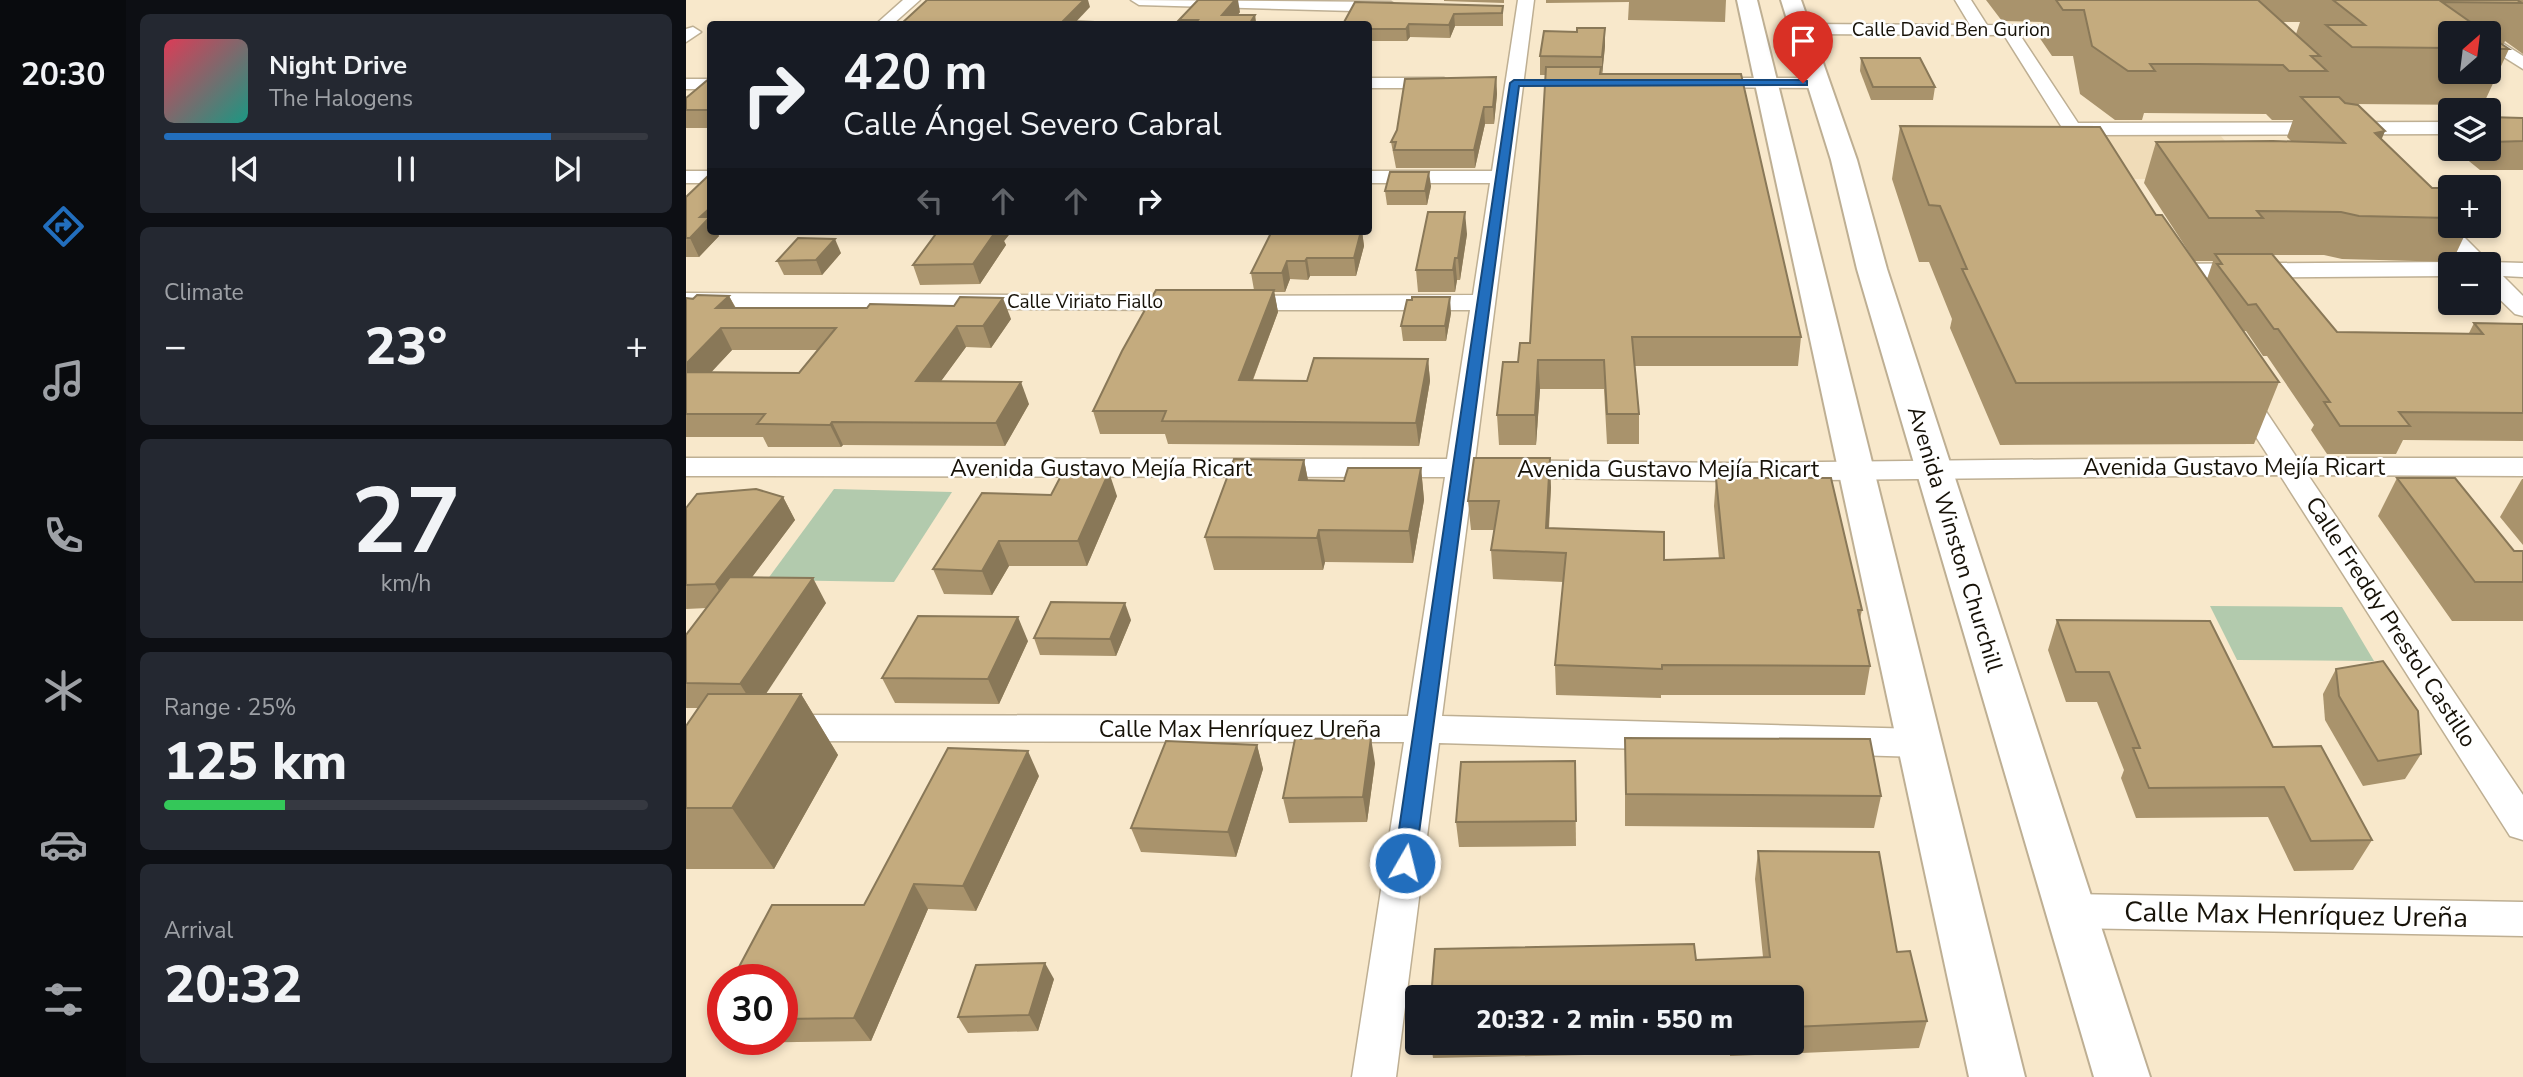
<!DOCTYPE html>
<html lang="en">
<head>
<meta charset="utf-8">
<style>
  body { margin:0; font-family:"Nunito Sans",sans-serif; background:#242831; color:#f1f3f6; height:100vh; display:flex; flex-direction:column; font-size:26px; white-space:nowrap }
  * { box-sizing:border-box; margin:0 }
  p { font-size:23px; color:#9ea1a6 }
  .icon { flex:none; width:38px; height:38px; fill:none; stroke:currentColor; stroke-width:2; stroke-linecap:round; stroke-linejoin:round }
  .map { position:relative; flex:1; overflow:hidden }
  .details { display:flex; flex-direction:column; gap:14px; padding:14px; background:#0d0f14; width:560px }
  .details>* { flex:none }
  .top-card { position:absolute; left:21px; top:21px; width:665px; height:214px; border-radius:7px; box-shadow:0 4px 10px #0003; background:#171b24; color:#f1f3f6; overflow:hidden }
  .needle { width:46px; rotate:28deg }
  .controls { position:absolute; left:1752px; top:21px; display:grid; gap:14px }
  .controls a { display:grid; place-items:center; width:63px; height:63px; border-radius:7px; background:#171b24; box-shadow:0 4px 10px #0003; font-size:35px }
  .speed { position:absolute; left:21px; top:964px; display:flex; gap:14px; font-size:35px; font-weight:700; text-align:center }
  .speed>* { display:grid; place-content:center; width:91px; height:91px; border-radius:50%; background:#171b24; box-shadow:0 4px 10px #0003; line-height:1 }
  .speed .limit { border:10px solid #d22; background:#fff; color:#111 }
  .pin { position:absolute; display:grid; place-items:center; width:60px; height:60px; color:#fff; margin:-72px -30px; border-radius:50% 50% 50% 0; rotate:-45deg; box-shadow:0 0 7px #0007 }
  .pin .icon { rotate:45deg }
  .me { position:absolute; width:77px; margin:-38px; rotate:8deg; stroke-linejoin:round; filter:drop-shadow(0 0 5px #0008) }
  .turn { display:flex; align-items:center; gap:24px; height:147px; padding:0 21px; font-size:32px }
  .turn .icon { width:91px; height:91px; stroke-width:2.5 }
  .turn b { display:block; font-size:49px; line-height:60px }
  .lanes { display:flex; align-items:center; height:66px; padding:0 21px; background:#0003; justify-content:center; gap:35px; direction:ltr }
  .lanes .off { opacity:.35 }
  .big { font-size:52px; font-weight:800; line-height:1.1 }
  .details .widget { flex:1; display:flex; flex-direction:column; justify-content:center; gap:10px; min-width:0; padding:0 24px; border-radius:10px; background:#242831 }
  .details .dial { align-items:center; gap:0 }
  .dial b { font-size:91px; line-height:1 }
  .song { display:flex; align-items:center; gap:21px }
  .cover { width:84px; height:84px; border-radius:10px; background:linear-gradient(135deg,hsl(350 70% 55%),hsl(170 70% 35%)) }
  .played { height:7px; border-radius:4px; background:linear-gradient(90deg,#226ebd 80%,#363941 80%) }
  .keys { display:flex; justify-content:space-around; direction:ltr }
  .heat { display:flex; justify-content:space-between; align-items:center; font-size:38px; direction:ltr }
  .charge { height:10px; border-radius:5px; background:linear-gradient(90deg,#34c759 25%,#363941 0) }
  .trip { position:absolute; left:719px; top:985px; width:399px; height:70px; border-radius:7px; background:#171b24; box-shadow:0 4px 10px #0003; font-weight:800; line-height:70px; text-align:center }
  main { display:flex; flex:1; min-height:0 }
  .tabs { display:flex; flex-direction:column; width:126px; justify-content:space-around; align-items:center; background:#090b0e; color:#9ea1a6 }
  .tabs .icon { width:49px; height:49px }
  .tabs .active { color:#226ebd }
  .tabs b { font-size:32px; color:#f1f3f6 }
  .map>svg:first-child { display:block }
</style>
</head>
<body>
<main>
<nav class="tabs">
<b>20:30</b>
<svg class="icon active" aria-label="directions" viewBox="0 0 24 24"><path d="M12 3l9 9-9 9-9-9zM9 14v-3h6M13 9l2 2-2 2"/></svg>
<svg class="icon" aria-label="music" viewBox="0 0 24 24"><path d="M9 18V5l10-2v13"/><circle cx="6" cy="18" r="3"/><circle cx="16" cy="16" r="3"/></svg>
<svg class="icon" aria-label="phone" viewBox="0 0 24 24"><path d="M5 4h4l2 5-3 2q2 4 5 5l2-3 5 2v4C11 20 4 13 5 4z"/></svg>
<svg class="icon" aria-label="climate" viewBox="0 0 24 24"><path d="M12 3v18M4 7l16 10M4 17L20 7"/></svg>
<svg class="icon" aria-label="car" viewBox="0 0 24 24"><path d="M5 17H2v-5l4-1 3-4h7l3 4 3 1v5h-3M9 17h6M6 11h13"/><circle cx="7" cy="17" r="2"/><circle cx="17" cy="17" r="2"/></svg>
<svg class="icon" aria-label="filters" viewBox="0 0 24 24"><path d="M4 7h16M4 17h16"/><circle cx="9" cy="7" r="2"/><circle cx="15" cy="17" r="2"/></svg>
</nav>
<section class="details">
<div class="widget">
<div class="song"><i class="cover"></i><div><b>Night Drive</b><p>The Halogens</p></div></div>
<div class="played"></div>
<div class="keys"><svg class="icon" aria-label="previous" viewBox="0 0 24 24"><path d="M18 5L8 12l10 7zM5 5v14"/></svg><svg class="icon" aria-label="pause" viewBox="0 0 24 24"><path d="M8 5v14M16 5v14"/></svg><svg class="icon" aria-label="next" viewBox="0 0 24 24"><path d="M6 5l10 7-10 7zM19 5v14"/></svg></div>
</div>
<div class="widget"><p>Climate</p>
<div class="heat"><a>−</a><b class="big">23°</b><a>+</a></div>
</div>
<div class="widget dial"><b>27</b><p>km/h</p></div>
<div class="widget"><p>Range · 25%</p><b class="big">125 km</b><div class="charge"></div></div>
<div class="widget"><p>Arrival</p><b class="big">20:32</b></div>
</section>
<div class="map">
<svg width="1837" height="1077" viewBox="0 0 1837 1077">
  <rect width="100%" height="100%" fill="#f8e8cb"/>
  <path fill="#f0dcb8" d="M1412,134l122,1 37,44h-131z"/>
  <g fill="#b2caad">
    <path d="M148,489l118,3 -58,90 -127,-2z"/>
    <path d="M1524,606l132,1 32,54 -137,-1z"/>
  </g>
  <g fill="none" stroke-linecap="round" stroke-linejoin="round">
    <defs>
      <g id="minor">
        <path d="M217,0h17l-27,24h-17z"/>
        <path d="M445,0l260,2 8,5 -8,5 -252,-7z"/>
        <path d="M832,0h16l-59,460 255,3 539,-6 -42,-65 4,-6 9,-2 9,2 48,72h226v18l-215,-1 215,320v45l-13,-4 -230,-361 -550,6 -257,-4 -31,239 478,13 12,4 6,10 -6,10 -12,4 -481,-14 -43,334h-44l52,-335 -621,-1 -12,-4 -5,-9 5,-9 12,-4 625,1 37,-239 -759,-1v-18l761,1 23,-149h-235l-8,-2 -4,-5 4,-5 8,-2 238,-1 17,-112h-122v-12h124z"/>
        <path d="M1269,0h16l16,25 98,2 2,3 -8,5h-59l58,88 372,-1v12l-364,1 17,26 -3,4h-14l-3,-4 -79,-126 -204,-1 -8,-5 8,-5 170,1z"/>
        <path d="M7,27l8,5 -15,10v-13z"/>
        <path d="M1802,34l35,22v13l-35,-22z"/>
        <path d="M682,78h76l9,5 -9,5h-76z"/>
        <path d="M1017,78h115l9,5 -9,5 -121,-1 -3,-4z"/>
        <rect x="0" y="79" width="24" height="10"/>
        <rect x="0" y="171" width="24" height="12"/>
        <path d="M1745,211l8,1 50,50 34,1v14l-20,-1 20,20v20l-8,-2 -27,-26v-24h-22l-43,-42 -3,-5 3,-5z"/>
        <path d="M1764,262l8,2h-8v12l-289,2 -8,-2 -3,-5 3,-5 8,-2z"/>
        <path d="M0,293l503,3 8,2 4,5 -4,5 -8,2 -503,-3z"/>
        <path d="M1383,894l454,8v34l-454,-8 -14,-5 -6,-12 6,-12z"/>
      </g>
      <g id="major">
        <path d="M1051,0h20l268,1077h-56z"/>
        <path d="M1095,0h20l56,160 30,109 263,808h-56l-237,-808 -26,-109z"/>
      </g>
    </defs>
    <use href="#minor" stroke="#beaf93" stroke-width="3"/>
    <use href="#major" stroke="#beaf93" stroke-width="4"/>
    <use href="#minor" fill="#fff" fill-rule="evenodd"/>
    <use href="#major" fill="#fff" fill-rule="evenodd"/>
  </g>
  <g fill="#a9936c" fill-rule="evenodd">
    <path d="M758,0h60v3l-60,-2z"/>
    <path d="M860,0h180l-1,22 -97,-2 1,-18 -83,1z"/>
    <path d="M1300,0h537v54l-18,-13 -2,4 6,4 -26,56 -132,-1 34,27 -4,8 51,49 18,1v37h19l-17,36 -110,-3 -18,-4h-51l64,77 132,1 5,-10 49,1v117l-120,-1 -7,14h-69l-16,-24 3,-5 -47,-69h-4l-17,-25h-2l35,51 -25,62 -254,1 -50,-117 2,-9 -23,-57h-10l-27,-83 8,-53 256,89 38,45 -50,-77 12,-41 135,-1 -4,-4 6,-17h-21l-6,-6 -122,-1 -2,7h-27l-35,-26 -7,-38h-21l-13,-19 4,-15 -41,-1zM1597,22h17l-4,12zM1764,33h38v39h-38zM1508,261h19l-6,18z"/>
    <path d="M817,6v20h-48l-5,12 -40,-1 -3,4h-39v-17z"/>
    <path d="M554,12l-2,3h17l1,8h20l1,1h-97l-1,-4z"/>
    <path d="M919,46l-3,28 199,263 -3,29h-163l4,48v30h-32l-3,-55h-64l-4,56h-37l-2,-30 33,-72 16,-268h-6v-19z"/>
    <path d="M1175,58l74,29 -2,13h-62l-11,-29z"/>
    <path d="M810,77l1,17 -3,30h-9l-10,44h-79l-5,-26z"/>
    <path d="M24,78v50h-24v-30z"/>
    <path d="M1802,117l35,1v52h-43l-26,-21h34z"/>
    <path d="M745,186l-4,19h-40l-2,-14z"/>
    <path d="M0,197l24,34 9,5 -20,21h-13z"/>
    <path d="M252,231h74l-8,10 2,4 -26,39 -60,1 -7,-20z"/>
    <path d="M586,231h90l2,15 -8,30h-46l-2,4 -18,-1 -5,13h-11l4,20 -25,68 54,1 121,-22 2,22 -11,65 -251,-2 -3,-10h-65l-7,-23 161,-121 -3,-17z"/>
    <path d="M781,234l-7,46h-3l-2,12h-37l-2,-22z"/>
    <path d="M155,253l-19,22h-38l-7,-14z"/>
    <path d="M43,296l7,12 275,11 -20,29 -25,-1 -25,34 88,23 -24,42 -162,-1 -2,2h-73l-5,-10h-77v-139zM46,350h86l-19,23 -88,-1z"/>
    <path d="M765,313l-5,28h-43l-2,-15z"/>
    <path d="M618,460l4,20 36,1 77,-13 3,32 -11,63 -88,-1 -2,8h-109l-9,-33z"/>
    <path d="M1030,478l146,132 -2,9 10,47 -5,29h-204v3l-105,-3 -1,-30 8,-83 -70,-3 -2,-29 3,-20h-23l-3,-29 83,-14 -2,42 115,31 55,-1 -5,-53z"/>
    <path d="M1711,478l117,73h9v70h-71l-74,-105z"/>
    <path d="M1836,479h1v66l-23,-28z"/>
    <path d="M365,495l66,1 -30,70h-78l-17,29 -48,-1 -11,-25z"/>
    <path d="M97,497l12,23 -43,57 74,26 -61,91h36l37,61 -64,114h-88v-143l12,-18h-12v-73l21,-27 -21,1v-101z"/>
    <path d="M445,620l-15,36 -76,-1 -6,-17z"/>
    <path d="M1371,620l216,127 99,93 -19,30 -59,1 -26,-54 -132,1 -15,-40 3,-8 -27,-68h-31l-18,-52z"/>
    <path d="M342,641l-29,63 -104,-1 -13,-25z"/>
    <path d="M1650,669l85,85 -16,25 -42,7 -38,-66 -2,-26z"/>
    <path d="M939,738l256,58 -7,32 -249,-2z"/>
    <path d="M571,745l6,24 -27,88 -95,-5 -10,-24z"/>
    <path d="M889,761l1,85 -117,1 -3,-25z"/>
    <path d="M689,763l-8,59 -78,1 -6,-25z"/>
    <path d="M353,776l-63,135 -48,-2 -57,132 -139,2 -3,-3h53v-60z"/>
    <path d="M1072,851l139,101 30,69 -8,27 -189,8v-4l-297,6 -2,-15h361v-45l-96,-38 67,-3 -8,-78z"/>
    <path d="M368,979l-16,52 -70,2 -10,-16z"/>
    <path d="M37,998v34l-11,-13z"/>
  </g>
  <g fill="#897858">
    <path d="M398,0h4l2,7 -16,17 -11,-3z"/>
    <path d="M549,0h3l2,12 -10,12 -8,-9z"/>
    <path d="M768,14l1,12 -5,12 -1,-13z"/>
    <path d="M569,15l1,9 -6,-1z"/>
    <path d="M723,24l1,13 -3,4 -1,-12z"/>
    <path d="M919,28v18l-3,30v-19z"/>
    <path d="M810,77l1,17 -3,30 -1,-17z"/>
    <path d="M798,107l1,17 -10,44 -1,-18z"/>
    <path d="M1699,131l-17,41 7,-39z"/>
    <path d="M743,172l2,14 -4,19 -2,-14z"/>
    <path d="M24,208v23h7l2,5 -20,21 -9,-19 10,-21z"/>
    <path d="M779,212l2,22 -7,46 -2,-22z"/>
    <path d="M310,231h16l-8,10 2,4 -26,39 -7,-20z"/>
    <path d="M675,231h1l2,15 -8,30 -2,-18z"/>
    <path d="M149,239l6,14 -19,22 -6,-15z"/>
    <path d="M621,258l3,18 -2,4 -3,-19z"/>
    <path d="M769,258l2,22 -2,12 -2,-22z"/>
    <path d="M601,261l3,18 -5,13 -3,-19z"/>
    <path d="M588,290l4,22 -34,91 -5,-23z"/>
    <path d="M43,296l11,21 -24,-9z"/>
    <path d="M764,297l1,16 -5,28 -1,-15z"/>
    <path d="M317,298l8,21 -20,29 -8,-22z"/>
    <path d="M271,326l9,21 -41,56 -9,-22z"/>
    <path d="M35,328l11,22 -41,44 -5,-9v-21z"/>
    <path d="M742,359l2,22 -11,65 -3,-23z"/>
    <path d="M852,360l2,29 -4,56 -1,-30z"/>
    <path d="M335,382l8,22 -24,42 -9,-23z"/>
    <path d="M146,422l11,23 -2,2 -11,-22z"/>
    <path d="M864,458l1,29 -4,65 -1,-24z"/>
    <path d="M618,460l6,31 -11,-11z"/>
    <path d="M735,468l3,32 -11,63 -4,-32z"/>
    <path d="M423,472l8,24 -30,70 -9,-25z"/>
    <path d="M97,497l12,23 -66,88 -14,-24z"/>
    <path d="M633,530l6,32 -2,8 -6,-32z"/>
    <path d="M313,541l10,25 -17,29 -10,-24z"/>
    <path d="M127,578l13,25 -70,106 -16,-25z"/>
    <path d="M439,603l6,17 -15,36 -6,-17z"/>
    <path d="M332,617l10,24 -29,63 -11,-25z"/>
    <path d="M115,694l37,61 -64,114 -42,-61z"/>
    <path d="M685,738l4,25 -8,59 -4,-25z"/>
    <path d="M571,745l6,24 -27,88 -8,-25z"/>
    <path d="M342,751l11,25 -63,135 -13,-25z"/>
    <path d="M228,884l14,25 -57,132 -17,-23z"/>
    <path d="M359,963l9,16 -16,52 -9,-16z"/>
  </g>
  <g fill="#c4ab7e" stroke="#897858" stroke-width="2">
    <path d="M241,0h157l-21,21 30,1 -2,2h-190z"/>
    <path d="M512,0h37l-13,15h33l-5,8h26v1h-81l3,-4h-19z"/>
    <path d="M1370,0h202l62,56h-9l16,15h-38l-6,-6 -85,-1h-48l5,7h-27l-36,-25 -8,-36h-21z"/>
    <path d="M1647,0h184l5,3 -80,-1 44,31h-36v15l-98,-1 -26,-22h39z"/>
    <path d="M669,2l148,4 -1,7 -48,1 -5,11 -40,-1 -3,5h-38v-5h-25z"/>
    <path d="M891,28h28l-3,29 -62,-1 4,-25 33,1z"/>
    <path d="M1802,35l21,14h-21z"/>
    <path d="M1175,58h59l15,29h-62z"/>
    <path d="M860,67h55l-1,7h141l60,263h-169l7,77h-32l-3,-54h-66l-3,55h-38l6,-53h15l2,-19h10z"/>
    <path d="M810,77l-3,30h-9l-10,43h-80l2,-8h-5l6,-12 8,-51z"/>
    <path d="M24,78v32h-24v-12z"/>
    <path d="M1615,97h38l6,6 13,2 27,26 -10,2 57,55h16l2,1v29l-91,-2 -18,-4 -84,-1 6,7h-54l-53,-76 117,-1 72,2z"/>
    <path d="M1802,117l35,1v23l-30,1 -5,-4z"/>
    <path d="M1214,126l200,1 56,88h6l117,167 -263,1 -54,-114h5l-27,-63 -11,-1z"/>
    <path d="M704,172h39l-4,19h-40z"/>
    <path d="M24,174v34l-10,9h10l-20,21h-4v-41z"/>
    <path d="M742,212h37l-7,46h-3l-2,12h-37z"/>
    <path d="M252,231h58l-23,33 -60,1z"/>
    <path d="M586,231h89l-7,27h-47l-2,3h-18l-5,12h-31z"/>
    <path d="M112,238l37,1 -19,21 -39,1z"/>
    <path d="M1529,254h57l65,78 146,2 -9,-11 49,1v89l-124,-1 11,14h-70l-16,-24h6l-52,-73h-4l-18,-25 -8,1 -31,-41h5z"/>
    <path d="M470,290h118l-35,90 68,1 7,-23 114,1 -12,64 -254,-2 4,-10h-73l29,-60z"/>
    <path d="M11,295l32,1 -13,12h151l3,-4 84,2 6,-9 43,1 -20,28h-26l-41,55 105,1 -25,41 -164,-1 -2,3 -73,-1 8,-10h-79v-42l113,1 37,-45h-115l-35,36v-66l7,1z"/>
    <path d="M726,297h38l-5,29h-44l6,-26h5z"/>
    <path d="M788,458h76l-4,70 118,4v28l60,-2 -8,-80h115l31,132h-4l12,56 -208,-1v4l-107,-4 11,-112 -75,-3 8,-49h-31z"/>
    <path d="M548,459l70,1 -5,20 45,1 4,-13h73l-12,63 -90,-1 -2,8 -112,-1z"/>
    <path d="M377,472h46l-31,69h-79l-17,30 -49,-2 49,-76 69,2z"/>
    <path d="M1711,478h58l59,73h9v31h-48z"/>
    <path d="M70,489l27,8 -68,87 -29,1v-77l11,-14z"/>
    <path d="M44,577l83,1 -73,106 -54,-1v-48z"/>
    <path d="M365,602l74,1 -15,36 -76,-1z"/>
    <path d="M232,616l100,1 -30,62 -106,-1z"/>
    <path d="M1371,620l153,1 63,126 48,-1 51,94 -61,1 -27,-54 -135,1 -16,-40h7l-31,-76h-33z"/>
    <path d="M1697,661l35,50 3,43 -43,7 -39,-65 -3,-27z"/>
    <path d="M22,694h93l-69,114h-46v-82z"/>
    <path d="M685,738l-8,59 -80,1 12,-59z"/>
    <path d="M939,738l245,1 11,57 -255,-2z"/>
    <path d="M480,741l91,4 -29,87 -97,-4z"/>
    <path d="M262,748l80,3 -65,135 -49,-2 -60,134 -72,1v-39h-50l40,-75h92z"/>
    <path d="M889,761l1,60 -120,1 5,-60z"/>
    <path d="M1072,851l121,1 18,100 13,-1 17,70 -135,6v-29h-361l4,-49 259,-5 2,16 74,-3z"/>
    <path d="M359,963l-16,52 -71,2 18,-52z"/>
    <path d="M37,998v21h-11z"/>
  </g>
  <path fill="#226ebd" stroke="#16487b" stroke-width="2" d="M1117,80l4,1v4l-288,1 -104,777 -3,6 -7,2 -8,-2 -3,-6 116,-780 4,-3z"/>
  <g text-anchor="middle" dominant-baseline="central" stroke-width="5" stroke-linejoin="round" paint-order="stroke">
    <g font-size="19" fill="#171208" stroke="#fff">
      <text x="1265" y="30">Calle David Ben Gurion</text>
      <text x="399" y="302">Calle Viriato Fiallo</text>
    </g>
    <g font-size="23" fill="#171208" stroke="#fff">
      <text x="1548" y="467">Avenida Gustavo Mejía Ricart</text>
      <text x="415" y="468">Avenida Gustavo Mejía Ricart</text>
      <text x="982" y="469">Avenida Gustavo Mejía Ricart</text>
      <text transform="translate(1269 539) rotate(73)">Avenida Winston Churchill</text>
      <text transform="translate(1705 622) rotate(57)">Calle Freddy Prestol Castillo</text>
      <text x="554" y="729">Calle Max Henríquez Ureña</text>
    </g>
    <g font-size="28" fill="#171208" stroke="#fff">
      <text transform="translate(1610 915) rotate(1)">Calle Max Henríquez Ureña</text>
    </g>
  </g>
</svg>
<div class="controls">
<a><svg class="needle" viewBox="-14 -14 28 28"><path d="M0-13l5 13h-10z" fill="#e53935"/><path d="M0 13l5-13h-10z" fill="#9ea1a6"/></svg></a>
<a><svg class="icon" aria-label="layers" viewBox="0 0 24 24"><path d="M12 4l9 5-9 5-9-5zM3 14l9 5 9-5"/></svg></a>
<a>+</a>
<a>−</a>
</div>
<div class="speed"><div class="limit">30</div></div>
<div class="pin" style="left:1117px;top:83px;background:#d93025"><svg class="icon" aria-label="arrive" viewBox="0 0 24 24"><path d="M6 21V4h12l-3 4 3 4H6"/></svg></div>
<svg class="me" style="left:719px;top:863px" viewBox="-20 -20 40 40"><circle r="17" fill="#226ebd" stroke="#fff" stroke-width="3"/><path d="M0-11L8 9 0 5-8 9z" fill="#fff"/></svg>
<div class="trip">20:32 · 2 min · 550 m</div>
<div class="top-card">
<div class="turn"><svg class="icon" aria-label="right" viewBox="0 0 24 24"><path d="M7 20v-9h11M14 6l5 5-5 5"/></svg><div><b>420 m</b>Calle Ángel Severo Cabral</div></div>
<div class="lanes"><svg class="icon off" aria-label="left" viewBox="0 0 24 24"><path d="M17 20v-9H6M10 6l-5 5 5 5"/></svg><svg class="icon off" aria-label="ahead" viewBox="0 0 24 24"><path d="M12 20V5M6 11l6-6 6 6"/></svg><svg class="icon off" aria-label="ahead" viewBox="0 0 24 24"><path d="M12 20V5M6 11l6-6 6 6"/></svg><svg class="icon" aria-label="right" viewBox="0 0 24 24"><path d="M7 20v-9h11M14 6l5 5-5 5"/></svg></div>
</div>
</div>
</main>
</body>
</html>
